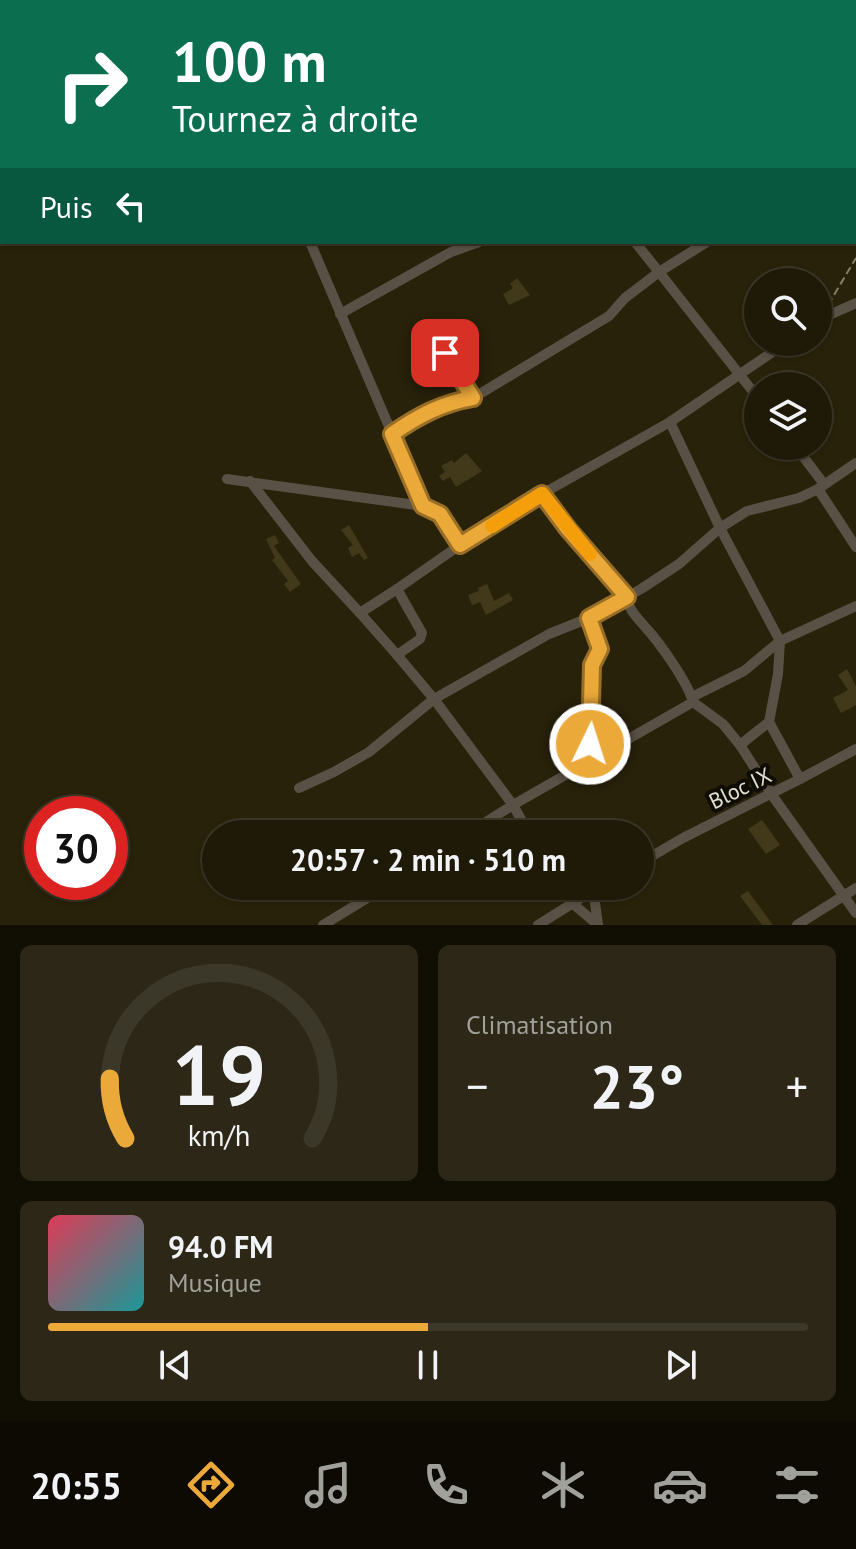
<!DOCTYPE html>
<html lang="fr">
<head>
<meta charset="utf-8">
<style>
  body { margin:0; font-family:"PT Sans",sans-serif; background:#2c2716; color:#f1f3f6; height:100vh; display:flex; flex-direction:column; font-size:30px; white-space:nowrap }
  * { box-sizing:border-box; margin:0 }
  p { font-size:26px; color:#a1a19c }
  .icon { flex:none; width:44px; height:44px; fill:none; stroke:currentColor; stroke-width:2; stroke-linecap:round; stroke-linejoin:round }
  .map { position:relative; height:925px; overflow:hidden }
  .panel { display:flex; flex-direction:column; gap:20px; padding:20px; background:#110e04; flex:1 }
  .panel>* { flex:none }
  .banner { position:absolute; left:0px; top:0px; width:856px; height:244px; box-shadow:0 2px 6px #0004,0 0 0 2px #3c3829; background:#0b6e4f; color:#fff; overflow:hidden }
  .tools { position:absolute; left:744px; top:268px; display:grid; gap:16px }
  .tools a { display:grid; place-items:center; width:88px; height:88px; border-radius:50%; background:#1f1a08; box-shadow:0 2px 6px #0004,0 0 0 2px #3c3829; font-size:40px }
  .speed { position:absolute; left:24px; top:796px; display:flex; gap:16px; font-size:40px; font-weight:700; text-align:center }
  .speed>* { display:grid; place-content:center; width:104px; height:104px; border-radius:50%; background:#1f1a08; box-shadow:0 2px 6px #0004,0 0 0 2px #3c3829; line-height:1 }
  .speed .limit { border:12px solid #d22; background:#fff; color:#111 }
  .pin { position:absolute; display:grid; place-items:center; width:68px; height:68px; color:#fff; margin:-34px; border-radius:16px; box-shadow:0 4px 12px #0006 }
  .me { position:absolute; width:88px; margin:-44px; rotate:4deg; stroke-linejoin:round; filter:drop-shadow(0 0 6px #0008) }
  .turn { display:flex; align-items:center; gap:28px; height:168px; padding:0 40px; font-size:36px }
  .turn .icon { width:104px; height:104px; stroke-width:2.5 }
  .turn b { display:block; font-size:56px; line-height:68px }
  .then { display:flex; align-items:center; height:76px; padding:0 40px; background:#0003; gap:16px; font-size:30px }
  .big { font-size:60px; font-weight:800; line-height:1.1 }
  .panel .widget { flex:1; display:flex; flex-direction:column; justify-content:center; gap:12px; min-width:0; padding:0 28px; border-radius:12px; background:#2c2716 }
  .panel .dial { align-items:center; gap:0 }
  .dial svg { height:208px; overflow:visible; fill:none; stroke:#3c3829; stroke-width:7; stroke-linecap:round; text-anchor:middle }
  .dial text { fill:#f1f3f6; stroke:none }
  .song { display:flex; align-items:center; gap:24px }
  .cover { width:96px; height:96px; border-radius:12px; background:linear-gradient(135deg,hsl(350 70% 55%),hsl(180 70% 35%)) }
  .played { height:8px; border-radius:4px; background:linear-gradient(90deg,#eba93a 50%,#3c3829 50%) }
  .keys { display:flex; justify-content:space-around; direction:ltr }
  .heat { display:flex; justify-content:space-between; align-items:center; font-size:44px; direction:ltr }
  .panel .tiles { flex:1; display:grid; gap:20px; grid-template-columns:1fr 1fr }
  .widget:last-child { grid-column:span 2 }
  .trip { position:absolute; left:202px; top:820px; width:452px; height:80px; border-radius:40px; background:#1f1a08; box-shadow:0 2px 6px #0004,0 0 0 2px #3c3829; font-weight:800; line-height:80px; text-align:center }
  .menu { display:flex; height:128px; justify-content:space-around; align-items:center; background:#0c0a03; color:#a1a19c }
  .menu .icon { width:56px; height:56px }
  .menu .selected { color:#eba93a }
  .menu b { font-size:36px; color:#f1f3f6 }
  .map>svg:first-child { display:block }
</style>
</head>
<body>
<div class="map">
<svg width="856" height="925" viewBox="0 0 856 925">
  <rect width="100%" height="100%" fill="#29220a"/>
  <g fill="#41391a">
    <path d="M517,278l13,17 -21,10 -6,-11 10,-6 -3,-4z"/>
    <path d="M466,453l16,18 -26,16 -6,-10 -7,4 -4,-5 6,-4 -4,-6 11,-6 2,3z"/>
    <path d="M349,525l19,33 -4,2 -5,-7 -7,4 -4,-9 5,-3 -12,-15z"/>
    <path d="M275,535l4,8 -5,3 27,38 -11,8 -6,-8 4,-3 -16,-21 3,-2 -9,-19z"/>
    <path d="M487,584l7,17 15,-8 4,7 -27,15 -6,-13 -8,3 -4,-10 11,-4 -1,-3z"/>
    <path d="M847,669l9,17v19l-15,8 -8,-15 15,-8 -10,-15z"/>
    <path d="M762,820l18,25 -14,9 -18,-25z"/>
    <path d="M748,891l25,34h-11l-22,-29z"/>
  </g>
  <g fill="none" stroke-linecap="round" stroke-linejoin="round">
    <g stroke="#837e6a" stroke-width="2" stroke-dasharray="8 4" stroke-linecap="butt">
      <path d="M571,0l1,2"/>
      <path d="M603,0l1,2"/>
      <path d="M828,305l28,-47"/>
    </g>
    <g stroke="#5a5146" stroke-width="10">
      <path d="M197,0l1,2"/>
      <path d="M384,0l2,2"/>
      <path d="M446,0l2,2"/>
      <path d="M732,0l1,2"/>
      <path d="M401,2l3,-2"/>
      <path d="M636,2l3,-2"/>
      <path d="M854,17l2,-1"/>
      <path d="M854,155l2,-1"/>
      <path d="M854,185l2,3"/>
      <path d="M310,242l113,264 17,8 20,31"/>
      <path d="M635,242l24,30 48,-30"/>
      <path d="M340,314l111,-62 28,-10"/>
      <path d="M818,320l38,-17"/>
      <path d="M431,331l42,67"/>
      <path d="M392,434c26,-18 50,-31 81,-36l136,-82 16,-18 34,-26 99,126"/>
      <path d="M795,446l29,38"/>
      <path d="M227,479l196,27"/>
      <path d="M250,481l62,80 48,52"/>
      <path d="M818,489l38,58"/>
      <path d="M542,494l128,-72 117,-80"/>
      <path d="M397,589l-37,24 37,42"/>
      <path d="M589,618l11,31 -8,16v62l27,17"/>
      <path d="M692,697l52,-26 36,-30 76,-35"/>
      <path d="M693,702c-5,-19 -33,-59 -47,-74 -8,-10 -18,-18 -19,-31l-59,-68 -26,-35 -82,51 -63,44 25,44 -2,6 -23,16 37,44 115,-65 40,-16 52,-29 38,-25 41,-36 27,-17 52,-13 19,-9 38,-26"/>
      <path d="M740,745l32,50 84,118"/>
      <path d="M587,761l5,-34"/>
      <path d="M800,779l56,-30"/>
      <path d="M299,788l35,-16 35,-20 65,-53 79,106 180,-103 30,22 17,21 29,-23 9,-48 2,-33 -60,-113 -50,-106"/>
      <path d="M467,834l46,-29 16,29"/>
      <path d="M640,863l43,-25 117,-59 -31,-57"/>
      <path d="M561,886l11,17 26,22"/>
      <path d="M593,888l5,37"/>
      <path d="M323,925l64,-39"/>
      <path d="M538,925l62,-39"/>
      <path d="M797,925l59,-37"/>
    </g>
  </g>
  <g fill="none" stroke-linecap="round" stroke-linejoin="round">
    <defs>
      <path id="route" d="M445,353l28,45c-31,5 -55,18 -81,36l31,72 17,8 20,31 82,-51 26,35 59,68 -38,21 11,31 -8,16 -2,79"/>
    </defs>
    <use href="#route" stroke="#996e26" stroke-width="20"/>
    <use href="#route" stroke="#eba93a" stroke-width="14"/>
    <path stroke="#f59e0b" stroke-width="14" d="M492,526l50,-32 48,60"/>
  </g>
  <g text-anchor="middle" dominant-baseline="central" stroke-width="8" stroke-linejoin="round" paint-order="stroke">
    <g font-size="22" fill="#e4e0d1" stroke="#0f0c04">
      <text transform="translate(740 788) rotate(-26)">Bloc IX</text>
    </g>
  </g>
</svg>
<div class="tools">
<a><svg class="icon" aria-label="search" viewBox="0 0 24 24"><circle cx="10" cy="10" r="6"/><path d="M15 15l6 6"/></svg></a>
<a><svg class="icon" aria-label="layers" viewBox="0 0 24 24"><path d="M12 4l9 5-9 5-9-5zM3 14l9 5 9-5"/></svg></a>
</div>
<div class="speed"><div class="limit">30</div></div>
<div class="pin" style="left:445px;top:353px;background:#d93025"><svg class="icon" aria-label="arrive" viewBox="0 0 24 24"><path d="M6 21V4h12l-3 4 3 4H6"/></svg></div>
<svg class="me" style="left:590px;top:744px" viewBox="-20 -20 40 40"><circle r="17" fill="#eba93a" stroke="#fff" stroke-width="3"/><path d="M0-11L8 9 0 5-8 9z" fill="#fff"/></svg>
<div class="trip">20:57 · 2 min · 510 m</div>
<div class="banner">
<div class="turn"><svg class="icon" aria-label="right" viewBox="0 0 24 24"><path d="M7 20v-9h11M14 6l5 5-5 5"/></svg><div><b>100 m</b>Tournez à droite</div></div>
<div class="then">Puis<svg class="icon" aria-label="left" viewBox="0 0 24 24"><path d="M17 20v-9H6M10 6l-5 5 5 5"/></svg></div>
</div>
</div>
<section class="panel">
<div class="tiles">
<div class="widget dial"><svg viewBox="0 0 100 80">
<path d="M14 69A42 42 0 1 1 86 69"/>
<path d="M14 69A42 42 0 0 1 8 46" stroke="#eba93a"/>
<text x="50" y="56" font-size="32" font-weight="700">19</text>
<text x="50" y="72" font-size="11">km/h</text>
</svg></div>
<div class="widget"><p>Climatisation</p>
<div class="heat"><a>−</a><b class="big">23°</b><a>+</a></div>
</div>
<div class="widget">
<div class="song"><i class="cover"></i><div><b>94.0 FM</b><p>Musique</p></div></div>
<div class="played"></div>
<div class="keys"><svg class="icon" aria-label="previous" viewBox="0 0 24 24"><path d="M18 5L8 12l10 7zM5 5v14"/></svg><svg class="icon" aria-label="pause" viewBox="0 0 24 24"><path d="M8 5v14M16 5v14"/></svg><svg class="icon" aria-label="next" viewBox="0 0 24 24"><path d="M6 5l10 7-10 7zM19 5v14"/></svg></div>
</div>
</div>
</section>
<nav class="menu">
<b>20:55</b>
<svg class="icon selected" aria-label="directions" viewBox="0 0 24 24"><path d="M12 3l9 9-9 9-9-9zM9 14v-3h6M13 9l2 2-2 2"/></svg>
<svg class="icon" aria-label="music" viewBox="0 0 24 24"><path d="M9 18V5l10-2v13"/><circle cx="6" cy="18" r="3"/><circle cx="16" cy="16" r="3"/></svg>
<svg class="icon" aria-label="phone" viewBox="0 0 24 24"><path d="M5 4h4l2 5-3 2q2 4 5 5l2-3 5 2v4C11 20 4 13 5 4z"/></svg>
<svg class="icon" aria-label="climate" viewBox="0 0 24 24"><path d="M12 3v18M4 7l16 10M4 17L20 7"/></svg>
<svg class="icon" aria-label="car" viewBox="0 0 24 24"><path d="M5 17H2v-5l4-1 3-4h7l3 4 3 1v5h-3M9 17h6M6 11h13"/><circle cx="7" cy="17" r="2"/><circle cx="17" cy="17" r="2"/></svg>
<svg class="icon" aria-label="filters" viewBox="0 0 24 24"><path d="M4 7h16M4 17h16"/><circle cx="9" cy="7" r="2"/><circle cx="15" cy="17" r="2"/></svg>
</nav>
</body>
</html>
